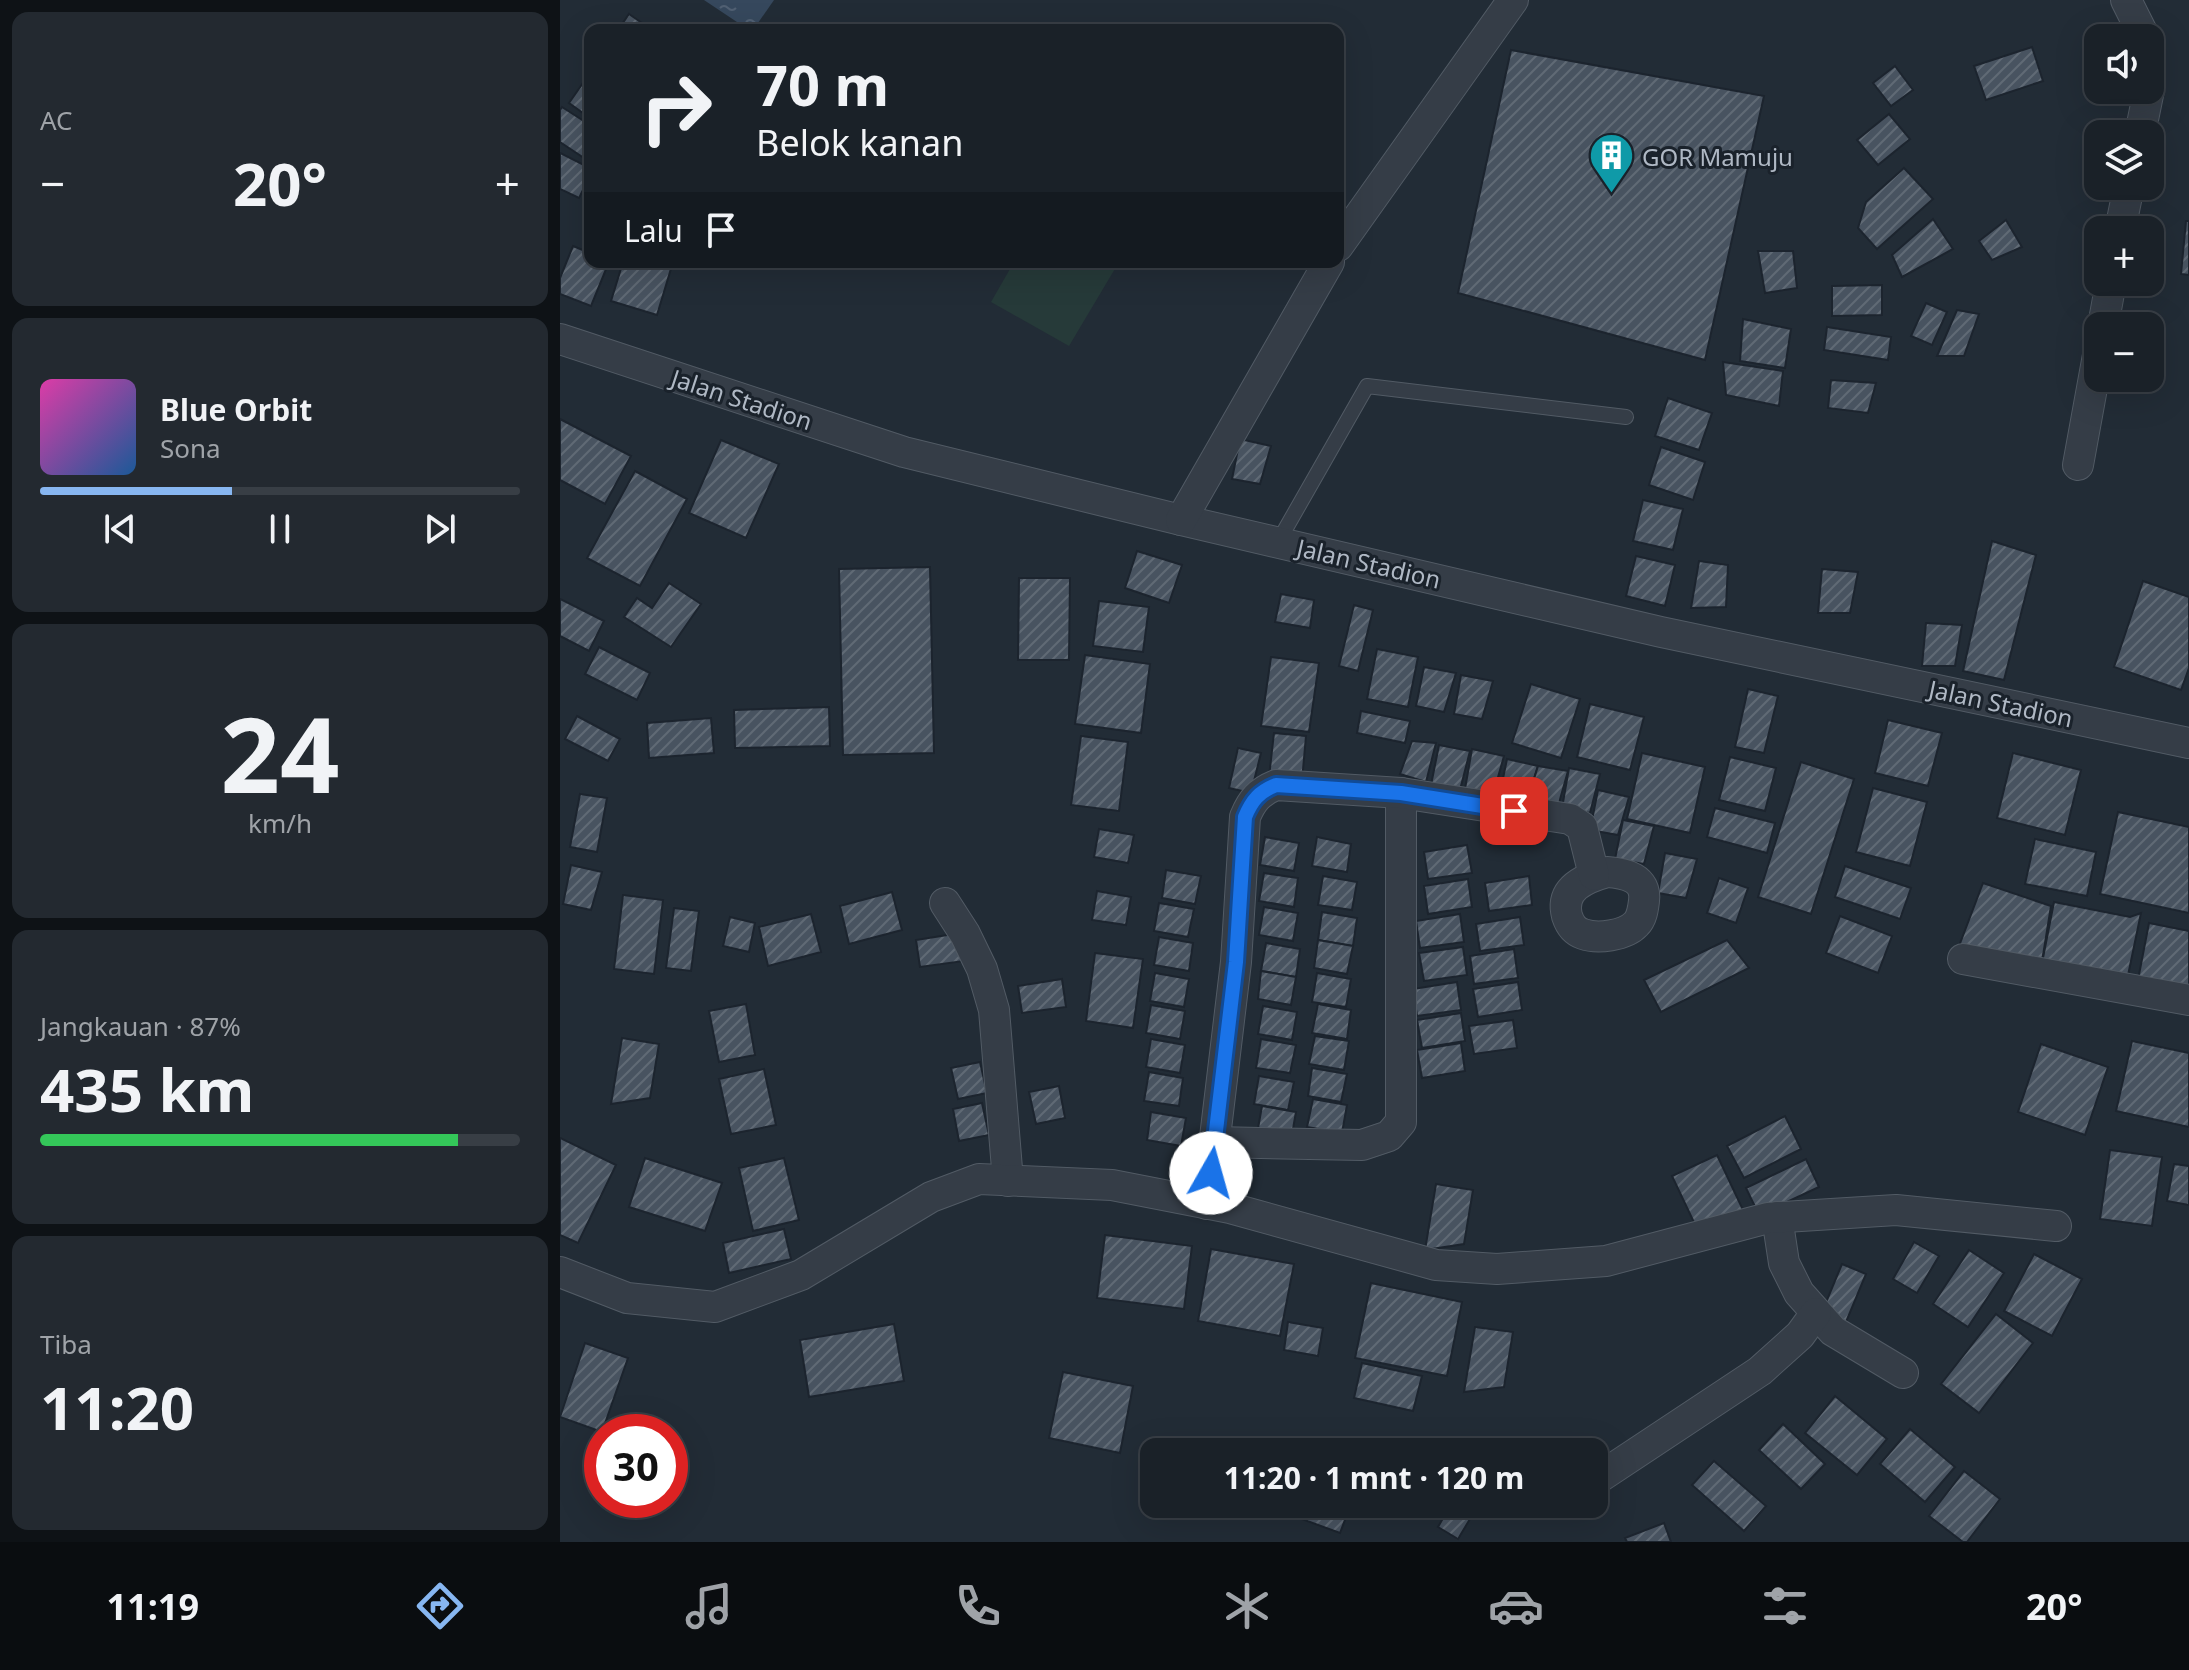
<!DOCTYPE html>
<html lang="id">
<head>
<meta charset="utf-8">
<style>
  body { margin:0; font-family:"Noto Sans",sans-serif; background:#232930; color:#f1f3f6; height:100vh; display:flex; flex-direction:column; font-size:30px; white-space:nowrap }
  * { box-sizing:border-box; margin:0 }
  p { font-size:26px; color:#9fa3a8 }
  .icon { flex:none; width:44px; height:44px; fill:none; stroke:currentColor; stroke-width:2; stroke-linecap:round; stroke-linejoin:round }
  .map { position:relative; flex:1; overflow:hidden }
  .panel { display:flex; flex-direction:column; gap:12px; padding:12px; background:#0e1216; width:560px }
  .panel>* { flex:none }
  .guide { position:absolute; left:24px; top:24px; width:760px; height:244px; border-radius:16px; box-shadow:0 8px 32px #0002,0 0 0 2px #383e45; background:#1a2128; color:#f1f3f6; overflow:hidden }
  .controls { position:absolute; left:1524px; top:24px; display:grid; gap:16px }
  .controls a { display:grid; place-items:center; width:80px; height:80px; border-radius:16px; background:#1a2128; box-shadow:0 8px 32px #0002,0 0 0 2px #383e45; font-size:40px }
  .speed { position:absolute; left:24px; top:1414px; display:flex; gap:16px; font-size:40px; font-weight:700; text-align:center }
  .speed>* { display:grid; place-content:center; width:104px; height:104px; border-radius:50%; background:#1a2128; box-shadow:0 8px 32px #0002,0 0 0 2px #383e45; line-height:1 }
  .speed .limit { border:12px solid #d22; background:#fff; color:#111 }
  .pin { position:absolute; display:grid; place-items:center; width:68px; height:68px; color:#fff; margin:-34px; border-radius:16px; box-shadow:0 4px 12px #0006 }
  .me { position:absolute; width:88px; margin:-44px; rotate:7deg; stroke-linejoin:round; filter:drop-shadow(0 0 6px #0008) }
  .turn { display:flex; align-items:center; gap:28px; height:168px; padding:0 40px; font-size:36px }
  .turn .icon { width:104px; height:104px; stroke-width:2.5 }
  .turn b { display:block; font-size:56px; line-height:68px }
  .then { display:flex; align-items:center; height:76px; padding:0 40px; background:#0003; gap:16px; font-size:30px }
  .big { font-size:60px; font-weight:700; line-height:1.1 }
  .panel .tile { flex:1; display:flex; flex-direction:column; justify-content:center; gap:12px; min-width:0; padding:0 28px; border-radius:16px; background:#232930 }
  .panel .dial { align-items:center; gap:0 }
  .dial b { font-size:104px; line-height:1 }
  .song { display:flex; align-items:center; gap:24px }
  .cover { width:96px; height:96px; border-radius:12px; background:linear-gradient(135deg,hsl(320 70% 55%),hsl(210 70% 35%)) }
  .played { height:8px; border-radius:4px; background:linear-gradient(90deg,#87b6f1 40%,#383e45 40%) }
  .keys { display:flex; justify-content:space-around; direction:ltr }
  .heat { display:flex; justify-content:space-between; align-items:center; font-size:44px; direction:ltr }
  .charge { height:12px; border-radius:6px; background:linear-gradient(90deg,#34c759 87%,#383e45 0) }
  .trip { position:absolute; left:580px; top:1438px; width:468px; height:80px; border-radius:16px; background:#1a2128; box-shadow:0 8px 32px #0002,0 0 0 2px #383e45; font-weight:700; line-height:80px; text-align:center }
  .tab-bar { display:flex; height:128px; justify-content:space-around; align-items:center; background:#0a0d10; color:#9fa3a8 }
  .tab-bar .icon { width:56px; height:56px }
  .tab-bar .on { color:#87b6f1 }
  .tab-bar b { font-size:36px; color:#f1f3f6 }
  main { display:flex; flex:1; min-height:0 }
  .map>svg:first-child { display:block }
</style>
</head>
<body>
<main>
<section class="panel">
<div class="tile"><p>AC</p>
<div class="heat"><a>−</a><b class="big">20°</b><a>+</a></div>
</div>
<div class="tile">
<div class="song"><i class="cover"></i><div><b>Blue Orbit</b><p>Sona</p></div></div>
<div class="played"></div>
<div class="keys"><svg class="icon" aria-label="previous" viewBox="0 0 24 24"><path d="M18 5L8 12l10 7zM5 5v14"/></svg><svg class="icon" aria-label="pause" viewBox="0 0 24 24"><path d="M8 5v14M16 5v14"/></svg><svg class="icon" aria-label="next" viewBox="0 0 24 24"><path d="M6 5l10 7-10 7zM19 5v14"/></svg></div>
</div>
<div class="tile dial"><b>24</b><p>km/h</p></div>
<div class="tile"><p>Jangkauan · 87%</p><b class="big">435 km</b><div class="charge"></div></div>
<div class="tile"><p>Tiba</p><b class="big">11:20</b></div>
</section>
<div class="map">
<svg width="1629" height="1542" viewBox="0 0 1629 1542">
  <defs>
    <pattern id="water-ripples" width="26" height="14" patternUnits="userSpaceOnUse" patternTransform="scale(2)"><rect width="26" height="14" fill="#36485d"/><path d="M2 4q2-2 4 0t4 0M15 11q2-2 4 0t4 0" fill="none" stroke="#516073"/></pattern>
    <pattern id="building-hatch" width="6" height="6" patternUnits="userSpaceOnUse" patternTransform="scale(2)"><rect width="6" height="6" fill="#485360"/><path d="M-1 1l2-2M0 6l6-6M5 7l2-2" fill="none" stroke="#606a75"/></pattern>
  </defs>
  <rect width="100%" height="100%" fill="#222c36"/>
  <path fill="#263a39" d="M454,262h105l-50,84 -78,-44z"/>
  <path fill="url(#water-ripples)" d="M144,0h70l-21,30h-4z"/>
  <g fill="url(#building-hatch)" stroke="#1c242e" stroke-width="2">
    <path d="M69,14l23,16h-34z"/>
    <path d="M1472,47l11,34 -57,19 -12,-34z"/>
    <path d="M951,50l253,46 -59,264 -247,-67z"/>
    <path d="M1335,66l18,24 -22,16 -18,-23z"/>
    <path d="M30,73v45l-21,-15z"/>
    <path d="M2,107l28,18v37l-30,-20v-32z"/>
    <path d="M1329,114l21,25 -32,26 -21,-25z"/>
    <path d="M0,153l30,15v8l-11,22 -19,-9z"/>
    <path d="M1344,168l29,31 -56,50 -19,-21 8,-26z"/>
    <path d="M1373,219l20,30 -51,28 -10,-22z"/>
    <path d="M1446,220l16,27 -30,13 -13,-19z"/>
    <path d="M1626,221h3v54l-8,-1z"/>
    <path d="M13,246l17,7v9h19l-18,44 -31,-12v-16z"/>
    <path d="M1198,251h35l4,37 -32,5z"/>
    <path d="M63,262h50l-16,53 -46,-14z"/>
    <path d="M1322,285v30l-50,1v-30z"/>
    <path d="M1366,303l21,9 -15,33 -21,-9z"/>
    <path d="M1397,310l22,4 -15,42h-27z"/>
    <path d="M1183,319l48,10 -6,39 -45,-7z"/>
    <path d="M1267,327l64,10 -3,23 -64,-10z"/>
    <path d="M1163,362l60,9 -4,35 -53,-11z"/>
    <path d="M1271,380l45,3 -8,30 -40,-5z"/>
    <path d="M1108,398l44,15 -13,37 -44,-14z"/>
    <path d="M0,419l71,37 -26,48 -45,-24z"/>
    <path d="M680,439l31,7 -11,38 -28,-5z"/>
    <path d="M161,440l58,24 -33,74 -57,-25z"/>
    <path d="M1101,447l44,15 -12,38 -44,-15z"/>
    <path d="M75,471l52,28 -47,87 -53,-28z"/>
    <path d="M1083,500l40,9 -10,41 -40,-9z"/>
    <path d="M1432,541l44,14 -32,125 -41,-9z"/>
    <path d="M577,551l45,14 -13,38 -44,-15z"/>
    <path d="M1076,556l39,9 -10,41 -39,-10z"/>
    <path d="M1139,561l29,4 -2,42 -35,1z"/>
    <path d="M370,567l4,186 -91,2 -4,-186z"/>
    <path d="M1262,569l36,3 -8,41h-32z"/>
    <path d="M459,578h51l-1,82h-51z"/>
    <path d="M1583,581l46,16v71l-8,22 -67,-23z"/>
    <path d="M109,583l32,21 -30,43 -47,-30 13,-19 15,10z"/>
    <path d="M721,594l33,6 -4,28 -35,-6z"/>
    <path d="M0,599l44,22 -15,30 -29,-15z"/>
    <path d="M539,601l50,6 -6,45 -50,-6z"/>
    <path d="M794,605l19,5 -15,61 -19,-5z"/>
    <path d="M1366,623l36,2 -7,41h-33z"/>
    <path d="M39,647l51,26 -13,27 -52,-26z"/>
    <path d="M817,649l41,8 -10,50 -41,-8z"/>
    <path d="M525,655l65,9 -9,69 -66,-9z"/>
    <path d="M711,657l48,6 -10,69 -48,-6z"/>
    <path d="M864,667l32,6 -12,39 -28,-6z"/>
    <path d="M901,675l32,6 -11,38 -28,-5z"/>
    <path d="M971,684l49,15 -19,59 -49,-15z"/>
    <path d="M1188,689l30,7 -14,57 -29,-6z"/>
    <path d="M1030,704l54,13 -14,53 -53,-13z"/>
    <path d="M269,707l1,39 -95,2 -1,-38z"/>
    <path d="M801,711l49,10 -5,22 -48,-10z"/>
    <path d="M17,716l43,23 -12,22 -43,-22z"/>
    <path d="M151,718l3,35 -65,5 -2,-35z"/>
    <path d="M1328,720l54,13 -14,53 -53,-13z"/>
    <path d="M714,733l32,3 -4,45 -33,-4z"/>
    <path d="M521,736l47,6 -9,69 -48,-6z"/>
    <path d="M852,741l24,2 -10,39 -26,-8z"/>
    <path d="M879,745l31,6 -10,39 -29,-5z"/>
    <path d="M678,748l23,5 -10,40 -22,-5z"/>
    <path d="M912,749l32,7 -11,39 -28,-6z"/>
    <path d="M1082,753l63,14 -15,66 -63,-14z"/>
    <path d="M1453,753l68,17 -16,65 -68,-17z"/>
    <path d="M1170,757l46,11 -11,43 -46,-11z"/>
    <path d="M947,759l31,7 -10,32h-29z"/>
    <path d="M1241,762l53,17 -43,135 -53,-17z"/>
    <path d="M978,766l30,5 -11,39 -29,-12z"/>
    <path d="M1009,768l31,6 -10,39 -28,-5z"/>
    <path d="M1313,788l54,14 -17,64 -54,-14z"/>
    <path d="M1038,790l31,7 -11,38 -28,-5z"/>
    <path d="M20,794l27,4 -10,54 -27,-5z"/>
    <path d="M1155,808l60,15 -8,30 -60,-16z"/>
    <path d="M1558,812l71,15v86l-89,-19z"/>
    <path d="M1063,820l31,6 -10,38 -29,-5z"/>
    <path d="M539,829l35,6 -6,28 -34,-6z"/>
    <path d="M705,837l34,6 -5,28 -34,-6z"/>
    <path d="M757,837l34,7 -4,28 -35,-6z"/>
    <path d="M1475,839l61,13 -9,44 -62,-12z"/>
    <path d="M907,845l5,28 -44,6 -4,-27z"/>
    <path d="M1105,853l32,6 -11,39 -28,-5z"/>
    <path d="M11,865l31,7 -11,38 -28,-6z"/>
    <path d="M1285,866l66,22 -11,31 -65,-22z"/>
    <path d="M606,870l35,6 -6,28 -33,-6z"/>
    <path d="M704,873l34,5 -4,29 -35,-6z"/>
    <path d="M763,876l34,6 -5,28 -34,-5z"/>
    <path d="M969,876l3,29 -43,6 -4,-28z"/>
    <path d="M1159,878l29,10 -12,35 -29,-10z"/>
    <path d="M908,879l4,28 -44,7 -4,-28z"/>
    <path d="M1423,883l68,23 -10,62 -85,-14z"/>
    <path d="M537,891l34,6 -5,28 -34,-5z"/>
    <path d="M332,892l10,38 -53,14 -9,-38z"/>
    <path d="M63,895l40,5 -9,74 -40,-5z"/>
    <path d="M1494,902l76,15 11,-4 -15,72 -85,-17z"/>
    <path d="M599,903l35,6 -6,28 -34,-6z"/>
    <path d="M704,907l34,6 -5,28 -34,-6z"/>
    <path d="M114,908l25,3 -8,60 -25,-3z"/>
    <path d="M762,912l35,6 -4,28 -35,-6z"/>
    <path d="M251,914l10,38 -53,14 -9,-39z"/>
    <path d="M900,914l4,28 -44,6 -4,-27z"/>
    <path d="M1280,916l52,20 -14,37 -52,-20z"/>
    <path d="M170,917l25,6 -6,29 -26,-6z"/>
    <path d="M960,917l4,28 -44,6 -4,-27z"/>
    <path d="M1589,923l40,8v65l-52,-11z"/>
    <path d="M400,933l4,28 -44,6 -4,-27z"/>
    <path d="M599,937l34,6 -4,28 -35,-6z"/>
    <path d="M758,940l35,6 -6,28 -33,-6z"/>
    <path d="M1167,940l22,28 -88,44 -17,-32z"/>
    <path d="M706,943l34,6 -4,28 -35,-6z"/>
    <path d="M903,947l4,28 -43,6 -5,-28z"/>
    <path d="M954,949l4,29 -44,6 -4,-28z"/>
    <path d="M535,953l48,6 -10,69 -47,-7z"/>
    <path d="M701,971l35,6 -5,28 -33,-6z"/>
    <path d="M595,973l34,6 -5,28 -34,-6z"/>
    <path d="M757,973l34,6 -5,28 -34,-5z"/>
    <path d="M502,979l4,28 -44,6 -4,-27z"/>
    <path d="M897,982l4,28 -44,6 -4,-27z"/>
    <path d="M958,982l4,28 -44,7 -5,-28z"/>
    <path d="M186,1004l9,51 -36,7 -10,-51z"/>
    <path d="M758,1004l33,6 -4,29 -35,-6z"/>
    <path d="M591,1005l34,6 -5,28 -34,-6z"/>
    <path d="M703,1006l34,6 -5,28 -34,-6z"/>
    <path d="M901,1013l4,28 -43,7 -5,-28z"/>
    <path d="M953,1020l4,28 -43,6 -5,-28z"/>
    <path d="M755,1036l34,5 -5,29 -35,-6z"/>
    <path d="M62,1038l37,6 -9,54 -39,6z"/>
    <path d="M591,1039l34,6 -5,28 -34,-6z"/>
    <path d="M701,1039l35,6 -6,28 -34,-5z"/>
    <path d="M1572,1041l57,12v74l-73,-16z"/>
    <path d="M901,1043l4,28 -43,7 -5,-28z"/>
    <path d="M1481,1044l67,23 -23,68 -67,-23z"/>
    <path d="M420,1062l7,31 -29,6 -7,-31z"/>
    <path d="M752,1068l35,6 -6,28 -33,-6z"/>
    <path d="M204,1069l12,56 -45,9 -12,-55z"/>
    <path d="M589,1072l34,6 -4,28 -35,-5z"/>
    <path d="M699,1076l35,6 -6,28 -34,-6z"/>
    <path d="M499,1086l6,32 -29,6 -7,-32z"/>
    <path d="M753,1099l34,6 -5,28 -35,-6z"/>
    <path d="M422,1103l7,32 -30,6 -6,-32z"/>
    <path d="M702,1106l34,6 -5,28 -34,-6z"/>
    <path d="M591,1112l35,6 -5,28 -34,-6z"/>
    <path d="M1225,1116l16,33 -57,29 -17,-32z"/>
    <path d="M0,1138l56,27 -38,78 -18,-8z"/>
    <path d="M1550,1150l52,7 -10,69 -52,-7z"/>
    <path d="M1157,1155l27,57 -45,21 -27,-57z"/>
    <path d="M85,1158l77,25 -17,48 -76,-24z"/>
    <path d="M224,1158l15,62 -46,11 -14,-63z"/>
    <path d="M1246,1159l13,28 -60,28 -13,-27z"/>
    <path d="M1614,1164l15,2v39l-22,-4z"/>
    <path d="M876,1184l37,6 -9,54 -39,6z"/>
    <path d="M224,1229l7,30 -62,14 -6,-30z"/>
    <path d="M545,1235l87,11 -8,63 -87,-11z"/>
    <path d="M1354,1242l25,14 -22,37 -24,-14z"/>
    <path d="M651,1249l83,15 -14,72 -82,-15z"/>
    <path d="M1409,1250l35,23 -36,54 -35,-23z"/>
    <path d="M1474,1254l48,25 -30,57 -48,-25z"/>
    <path d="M1282,1264l24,10 -20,48 -24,-10z"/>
    <path d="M811,1283l91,19 -15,74 -92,-18z"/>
    <path d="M1436,1314l37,29 -54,70 -38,-29z"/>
    <path d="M728,1322l35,6 -5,28 -34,-6z"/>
    <path d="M334,1324l10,57 -95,16 -9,-57z"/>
    <path d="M915,1327l38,5 -9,55 -40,5z"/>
    <path d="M25,1343l43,15 -26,74 -42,-15z"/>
    <path d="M802,1363l60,13 -9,35 -59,-13z"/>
    <path d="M503,1372l70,14 -13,67 -71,-15z"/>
    <path d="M1275,1396l52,43 -30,36 -52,-42z"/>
    <path d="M1223,1424l42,40 -24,25 -42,-39z"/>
    <path d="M1350,1429l45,38 -30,35 -45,-38z"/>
    <path d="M716,1439l36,13h-41z"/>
    <path d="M1154,1461l52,45 -22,25 -52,-46z"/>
    <path d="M1404,1471l36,28 -33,43h-4l-34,-26z"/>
    <path d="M701,1504h90l-11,29z"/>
    <path d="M891,1504h28l-21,35 -20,-12z"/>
    <path d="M1104,1523l7,19h-44l-2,-4z"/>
  </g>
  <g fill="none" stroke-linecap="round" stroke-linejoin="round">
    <defs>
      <path id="service" d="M718,542l89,-156 259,31"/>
      <g id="minor">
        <path d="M1566,0l19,38"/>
        <path d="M1590,66v1"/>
        <path d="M1580,134l9,-44"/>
        <path d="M1560,230l9,-44"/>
        <path d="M778,246l175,-246"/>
        <path d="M1543,326l8,-44"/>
        <path d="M0,339l344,113 277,68 480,112 528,111"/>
        <path d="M1518,465l20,-110"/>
        <path d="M621,520l148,-258"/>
        <path d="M1047,872c18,1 40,6 37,29 -1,8 -2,17 -8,23 -11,12 -39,15 -53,10 -9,-3 -13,-9 -16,-18 -7,-27 18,-38 40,-44z"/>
        <path d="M385,903l20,31 17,35 12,41 14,171"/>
        <path d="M1403,959l226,41"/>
        <path d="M654,1142l148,3 27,-9 12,-14v-329"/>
        <path d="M647,1204l29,-242 9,-145c7,-17 14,-25 31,-32l125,8 169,26 12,8 12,48"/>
        <path d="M1217,1217l7,46 15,30 34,38 70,42"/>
        <path d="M0,1272l67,26 88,9 86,-32 130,-78 48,-18 133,6 118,23 206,57 61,4 109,-8 162,-43 128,-8 160,16"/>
        <path d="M1034,1481l166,-110 40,-36 16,-22"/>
      </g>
    </defs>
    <use href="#service" stroke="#525b65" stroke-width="16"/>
    <use href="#minor" stroke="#525b65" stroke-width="32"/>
    <use href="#service" stroke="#353d47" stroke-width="14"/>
    <use href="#minor" stroke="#353d47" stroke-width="30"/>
  </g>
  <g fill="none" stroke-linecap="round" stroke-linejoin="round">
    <defs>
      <path id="route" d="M651,1173l25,-211 9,-145c7,-17 14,-25 31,-32l125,8 113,18"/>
    </defs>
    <use href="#route" stroke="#114b97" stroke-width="20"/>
    <use href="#route" stroke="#1a73e8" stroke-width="14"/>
  </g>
  <defs>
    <symbol id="building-pin" viewBox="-11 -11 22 30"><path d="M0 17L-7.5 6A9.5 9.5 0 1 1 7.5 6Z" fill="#0f9aa8" stroke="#1a222b"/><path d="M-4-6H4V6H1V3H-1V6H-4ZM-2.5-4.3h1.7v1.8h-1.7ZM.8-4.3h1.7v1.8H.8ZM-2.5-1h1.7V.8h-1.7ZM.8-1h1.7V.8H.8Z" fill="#fff"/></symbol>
  </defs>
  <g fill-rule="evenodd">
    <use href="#building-pin" x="1026" y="130" width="51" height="69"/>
  </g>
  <g text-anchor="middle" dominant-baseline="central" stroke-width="6" stroke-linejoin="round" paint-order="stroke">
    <g font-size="24" fill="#afb8c4" stroke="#1a222b" text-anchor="start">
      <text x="1082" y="156">GOR Mamuju</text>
    </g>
    <g font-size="24" fill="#afb8c4" stroke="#1a222b">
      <text transform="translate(182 399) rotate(18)">Jalan Stadion</text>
      <text transform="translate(809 563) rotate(13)">Jalan Stadion</text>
      <text transform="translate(1441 703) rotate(12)">Jalan Stadion</text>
    </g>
  </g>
</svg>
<div class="controls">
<a><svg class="icon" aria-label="sound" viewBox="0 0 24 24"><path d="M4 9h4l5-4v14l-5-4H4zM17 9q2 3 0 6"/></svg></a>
<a><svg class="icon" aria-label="layers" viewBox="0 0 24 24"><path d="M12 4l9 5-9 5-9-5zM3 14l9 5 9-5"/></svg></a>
<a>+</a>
<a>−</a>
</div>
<div class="speed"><div class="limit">30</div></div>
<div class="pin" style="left:954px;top:811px;background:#d93025"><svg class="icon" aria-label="arrive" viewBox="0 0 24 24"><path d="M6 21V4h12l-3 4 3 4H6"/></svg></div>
<svg class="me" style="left:651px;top:1173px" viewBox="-20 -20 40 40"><circle r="19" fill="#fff"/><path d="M0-13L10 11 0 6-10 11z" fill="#1a73e8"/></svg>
<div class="trip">11:20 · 1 mnt · 120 m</div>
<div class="guide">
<div class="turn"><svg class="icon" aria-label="right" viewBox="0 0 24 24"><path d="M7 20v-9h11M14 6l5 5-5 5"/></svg><div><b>70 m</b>Belok kanan</div></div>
<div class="then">Lalu<svg class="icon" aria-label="arrive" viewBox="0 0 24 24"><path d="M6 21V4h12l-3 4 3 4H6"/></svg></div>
</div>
</div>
</main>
<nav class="tab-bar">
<b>11:19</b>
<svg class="icon on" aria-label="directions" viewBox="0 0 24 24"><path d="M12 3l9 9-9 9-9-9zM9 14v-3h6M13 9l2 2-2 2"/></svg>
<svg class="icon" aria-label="music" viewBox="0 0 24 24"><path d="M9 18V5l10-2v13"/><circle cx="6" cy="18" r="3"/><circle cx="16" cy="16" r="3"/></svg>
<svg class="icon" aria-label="phone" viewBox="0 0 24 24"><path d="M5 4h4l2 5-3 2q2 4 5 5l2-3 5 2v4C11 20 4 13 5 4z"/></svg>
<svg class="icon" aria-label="climate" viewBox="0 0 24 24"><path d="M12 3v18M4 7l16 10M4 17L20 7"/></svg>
<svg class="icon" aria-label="car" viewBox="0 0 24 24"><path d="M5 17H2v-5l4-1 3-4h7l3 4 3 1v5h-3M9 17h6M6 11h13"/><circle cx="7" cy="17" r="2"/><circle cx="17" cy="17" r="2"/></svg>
<svg class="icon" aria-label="filters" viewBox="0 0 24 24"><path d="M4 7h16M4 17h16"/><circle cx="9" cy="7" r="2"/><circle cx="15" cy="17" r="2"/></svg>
<b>20°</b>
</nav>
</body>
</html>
